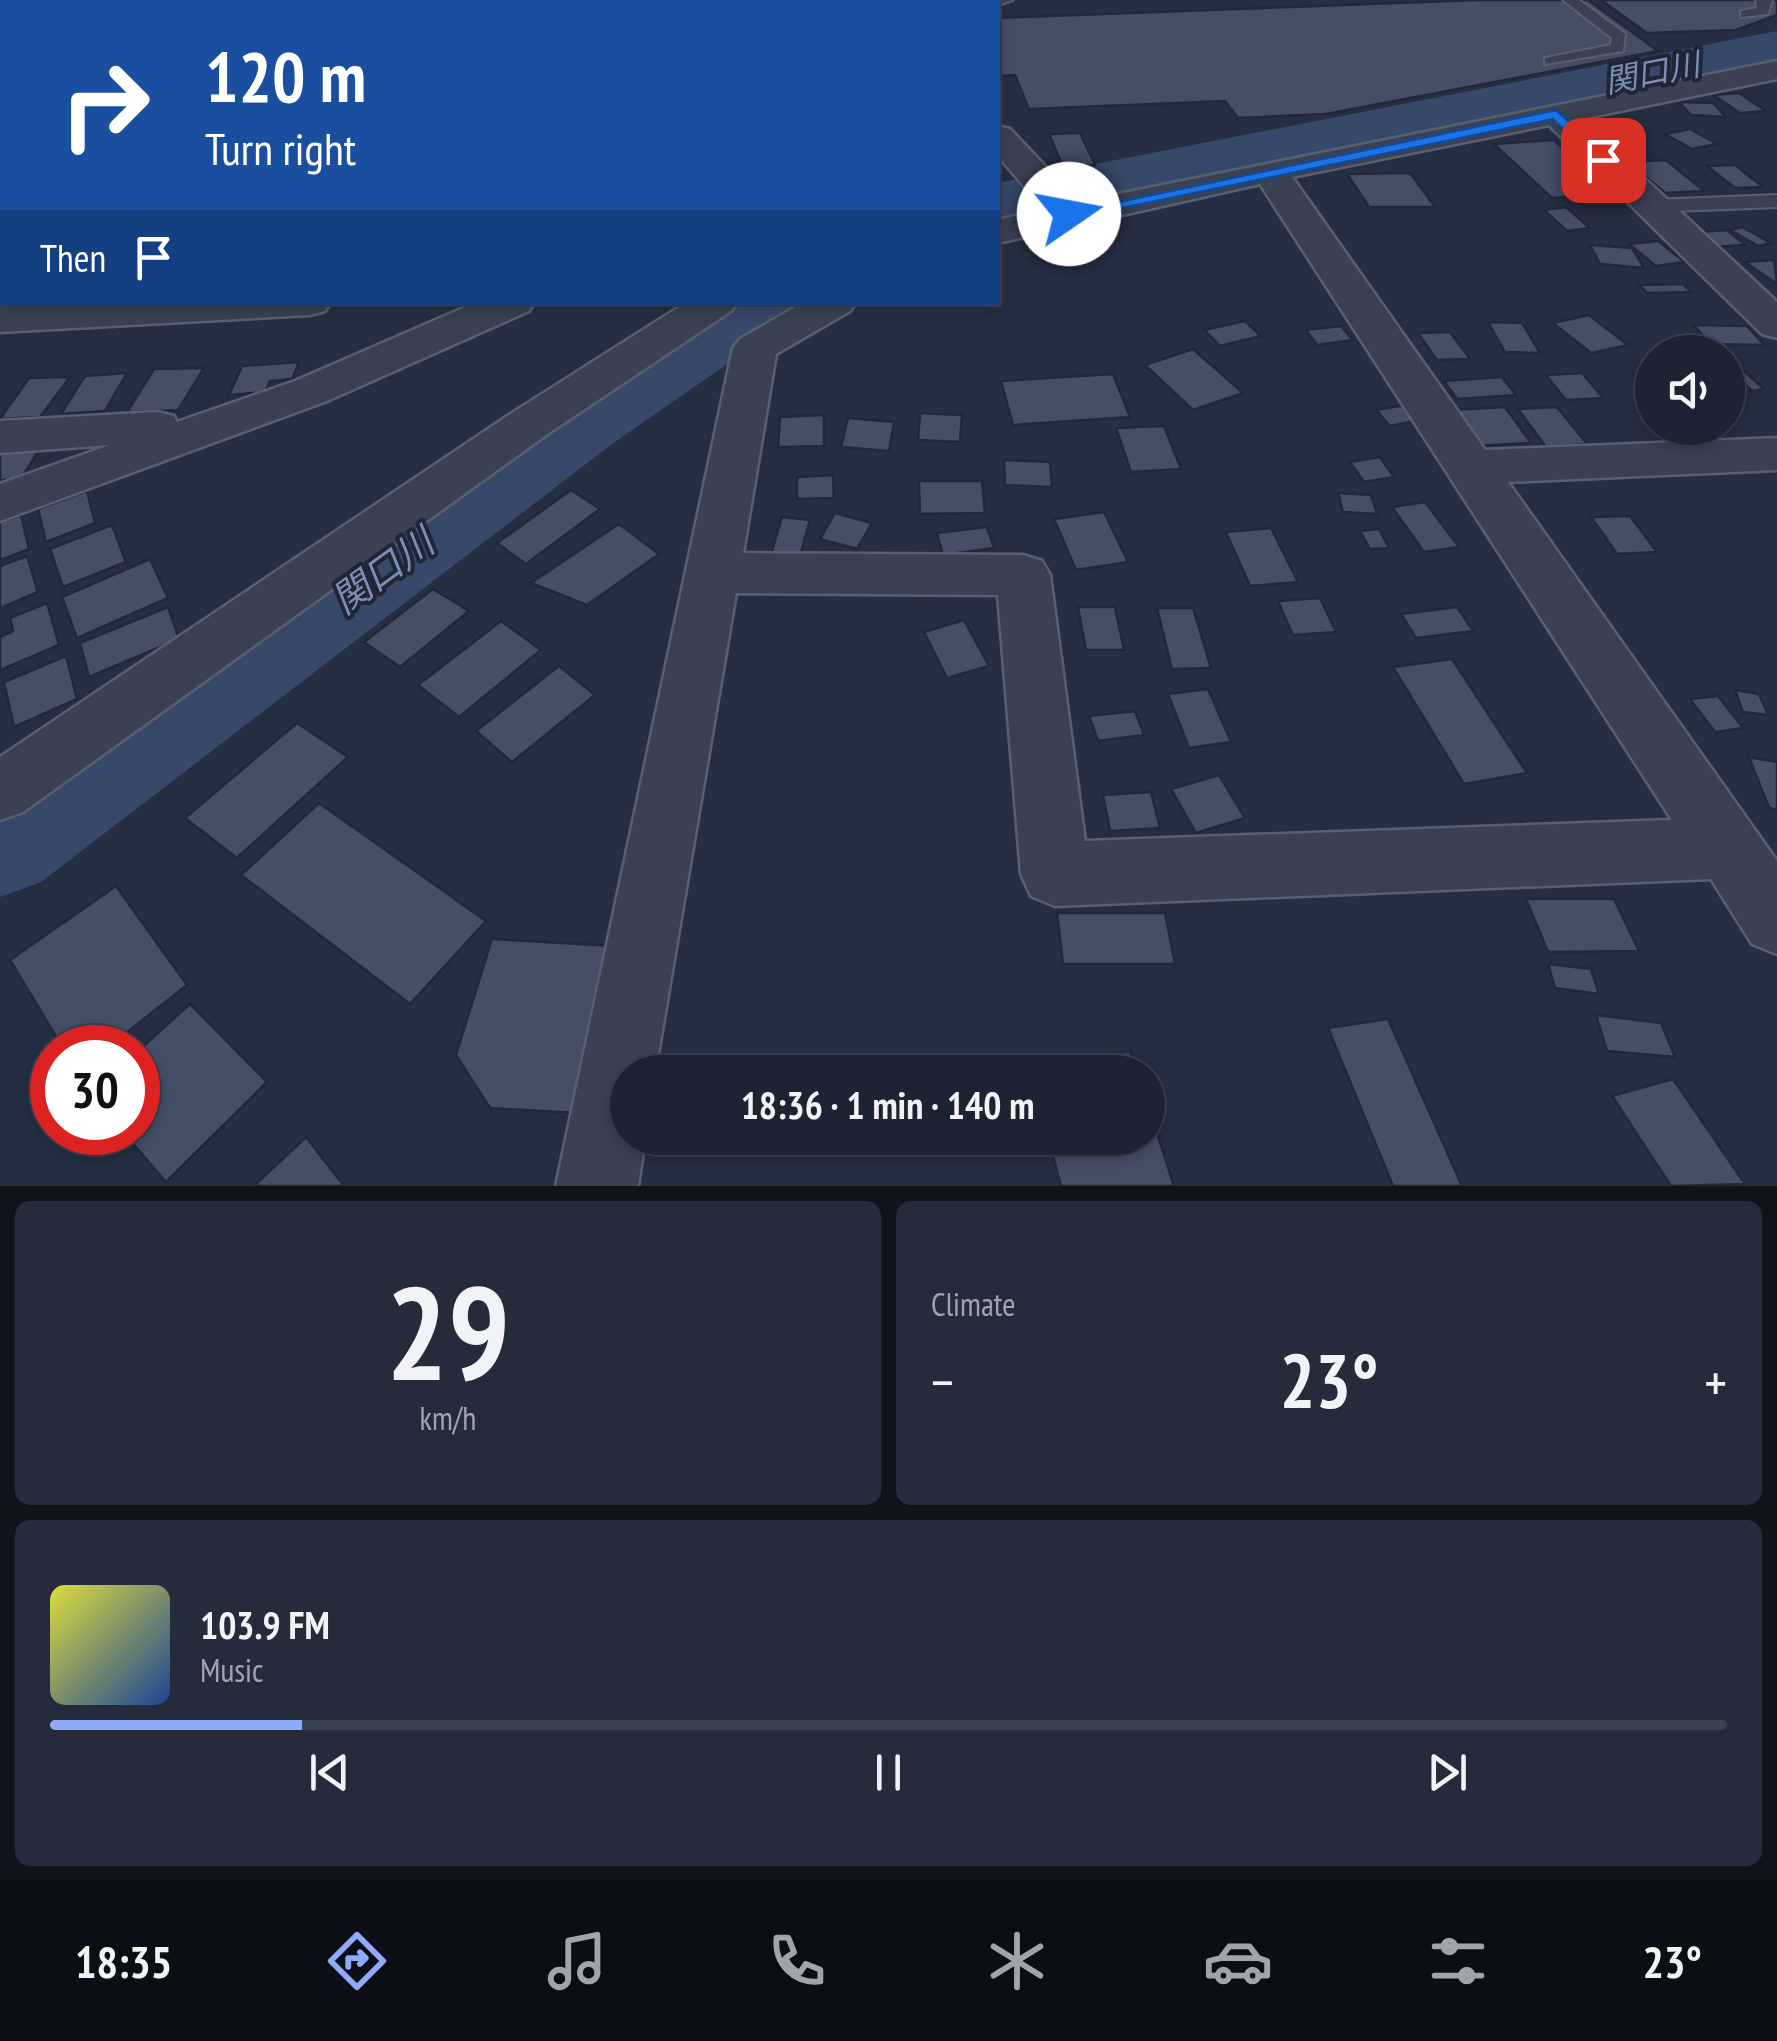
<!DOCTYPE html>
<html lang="en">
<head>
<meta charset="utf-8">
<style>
  body { margin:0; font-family:"PT Sans Narrow","Noto Sans JP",sans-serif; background:#252b3a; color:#f1f3f6; height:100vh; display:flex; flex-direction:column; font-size:38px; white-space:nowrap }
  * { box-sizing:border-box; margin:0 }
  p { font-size:32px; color:#a0a4ac }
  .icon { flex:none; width:55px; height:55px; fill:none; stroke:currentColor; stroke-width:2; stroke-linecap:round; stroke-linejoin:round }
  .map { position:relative; height:1186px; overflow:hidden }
  .side { display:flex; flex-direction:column; gap:15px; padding:15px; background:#0f131c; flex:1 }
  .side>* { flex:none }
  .hud { position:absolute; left:0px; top:0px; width:1000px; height:305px; box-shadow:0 5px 15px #0003,0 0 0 2px #3a404d; background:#1a4fa0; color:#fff; overflow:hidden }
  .tools { position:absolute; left:1635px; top:335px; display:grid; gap:20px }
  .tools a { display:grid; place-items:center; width:110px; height:110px; border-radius:50%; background:#1c2332; box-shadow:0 5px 15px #0003,0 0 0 2px #3a404d; font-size:50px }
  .speed { position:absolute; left:30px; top:1025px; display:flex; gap:20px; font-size:50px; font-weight:700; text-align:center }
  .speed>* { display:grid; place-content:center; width:130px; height:130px; border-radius:50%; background:#1c2332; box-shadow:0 5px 15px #0003,0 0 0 2px #3a404d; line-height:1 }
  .speed .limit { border:15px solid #d22; background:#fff; color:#111 }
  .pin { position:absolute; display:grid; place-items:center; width:85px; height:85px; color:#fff; margin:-42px; border-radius:20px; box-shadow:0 5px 15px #0006 }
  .me { position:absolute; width:110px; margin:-55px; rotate:78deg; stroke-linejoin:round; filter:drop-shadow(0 0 8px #0008) }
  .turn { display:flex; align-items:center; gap:35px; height:210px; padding:0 40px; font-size:45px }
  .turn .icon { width:130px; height:130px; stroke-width:2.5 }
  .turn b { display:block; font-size:70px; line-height:85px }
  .then { display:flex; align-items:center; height:95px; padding:0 40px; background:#0003; gap:20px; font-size:38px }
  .big { font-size:75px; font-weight:600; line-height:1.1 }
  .side .tile { flex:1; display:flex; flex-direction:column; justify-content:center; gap:15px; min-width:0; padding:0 35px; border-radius:15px; background:#252b3a }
  .side .dial { align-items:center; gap:0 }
  .dial b { font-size:130px; line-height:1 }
  .song { display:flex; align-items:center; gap:30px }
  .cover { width:120px; height:120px; border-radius:15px; background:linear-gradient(135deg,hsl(60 70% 55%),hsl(220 70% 35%)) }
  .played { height:10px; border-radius:5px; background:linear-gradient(90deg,#8daafc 15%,#3a404d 15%) }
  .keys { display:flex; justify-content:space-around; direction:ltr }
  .heat { display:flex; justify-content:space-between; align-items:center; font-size:55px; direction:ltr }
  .side .tiles { flex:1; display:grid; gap:15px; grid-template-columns:1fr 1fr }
  .tile:last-child { grid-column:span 2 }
  .trip { position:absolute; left:610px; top:1055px; width:555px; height:100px; border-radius:50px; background:#1c2332; box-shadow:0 5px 15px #0003,0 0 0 2px #3a404d; font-weight:600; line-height:100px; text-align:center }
  .tabs { display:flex; height:160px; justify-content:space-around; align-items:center; background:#0b0e14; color:#a0a4ac }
  .tabs .icon { width:70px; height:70px }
  .tabs .current { color:#8daafc }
  .tabs b { font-size:45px; color:#f1f3f6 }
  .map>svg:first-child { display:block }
</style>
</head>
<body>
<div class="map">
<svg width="1777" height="1186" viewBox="0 0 1777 1186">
  <rect width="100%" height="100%" fill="#252f43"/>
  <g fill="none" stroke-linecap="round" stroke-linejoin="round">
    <g fill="#38486b" fill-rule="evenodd">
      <path d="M1777,31v32l-664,138 -115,20v-38z"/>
      <path d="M719,302h87l-11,15 -183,127 -571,438 -41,15v-117l554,-374z"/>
    </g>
  </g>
  <g fill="#444e65" stroke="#21283a" stroke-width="2.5">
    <path d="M1477,0h111l70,51 -332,63 -88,4 -13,-17 -196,8 -14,-34 -17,1v-58z"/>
    <path d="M1601,0h176v15l-41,15 -89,3z"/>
    <path d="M1739,93l27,18 -26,2 -27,-18z"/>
    <path d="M1679,102l34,1 13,14 -35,-2z"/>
    <path d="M1592,123l19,1 14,18 -20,-1z"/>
    <path d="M1690,129l27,15 -25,5 -27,-15z"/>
    <path d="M1080,133l15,32 -32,2 -14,-33z"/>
    <path d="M1554,140l62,54 -64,4 -58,-54z"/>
    <path d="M1666,160l38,31 -39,2 -37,-31z"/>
    <path d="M1735,165l28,22 -28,1 -28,-22z"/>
    <path d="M1410,173l25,34h-66l-22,-33z"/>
    <path d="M1566,207l24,21 -23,3 -23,-21z"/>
    <path d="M1742,227l29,16 -13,3 -28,-16z"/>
    <path d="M1727,230l18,15 -31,2 -17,-15z"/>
    <path d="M1658,241l27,21 -29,4 -27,-22z"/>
    <path d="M1590,245l42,3 12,20 -44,-4z"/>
    <path d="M1774,260l3,24 -32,-22z"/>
    <path d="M1683,284l8,8 -44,1 -8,-8z"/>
    <path d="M1589,315l39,30 -37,8 -38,-30z"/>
    <path d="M1245,321l16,15 -41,10 -16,-16z"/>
    <path d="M1488,322l34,1 18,30 -35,-1z"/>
    <path d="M1694,325l53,1 17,19 -55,-1z"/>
    <path d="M1341,326l12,14 -36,5 -11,-15z"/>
    <path d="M1450,332l20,27 -33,1 -19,-27z"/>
    <path d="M1193,349l50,44 -50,17 -48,-45z"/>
    <path d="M299,362l-7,17 -22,2 -5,11 -36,3 13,-29z"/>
    <path d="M1735,363l29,26 -12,2 -24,-23v-4z"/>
    <path d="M204,368l-26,42 -51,2 27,-43z"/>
    <path d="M127,373l-22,38 -44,3 24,-38z"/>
    <path d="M1582,373l21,25 -37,2 -20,-25z"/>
    <path d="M1113,374l17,43 -117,8 -12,-44z"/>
    <path d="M70,377l-30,40 -40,2 29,-41z"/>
    <path d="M1502,377l14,18 -59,4 -13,-18z"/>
    <path d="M1405,405l14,15 -29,6 -14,-16z"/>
    <path d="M1505,407l26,36 -57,3 -24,-36z"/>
    <path d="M1557,407l30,37 -41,3 -28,-38z"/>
    <path d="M920,413l42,2 -2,27 -42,-2z"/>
    <path d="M824,415v31l-46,1 2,-30z"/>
    <path d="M848,418l46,4 -5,29 -48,-4z"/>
    <path d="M1164,426l17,43 -50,3 -15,-44z"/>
    <path d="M44,442l-23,37 -21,1v-33z"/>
    <path d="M1380,457l14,20 -30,5 -14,-20z"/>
    <path d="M1004,460l46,2 2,25 -47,-2z"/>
    <path d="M833,475l1,23 -37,1v-22z"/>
    <path d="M919,481h63l3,32 -65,1z"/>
    <path d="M571,490l29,19 -74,55 -29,-21z"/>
    <path d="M87,491l8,32 -49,19 -8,-33z"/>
    <path d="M1338,493l33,2 6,19 -34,-2z"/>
    <path d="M1425,502l34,45 -35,5 -32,-45z"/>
    <path d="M1104,512l24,50 -52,8 -22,-51z"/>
    <path d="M835,513l37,10 -15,26 -37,-10z"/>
    <path d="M21,515l8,34 -29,11v-38z"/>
    <path d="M1630,516l27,36 -40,2 -26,-37z"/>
    <path d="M782,517l28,3 -10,36 -29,-2z"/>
    <path d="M619,524l40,30 -72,51 -56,-22z"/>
    <path d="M112,525l14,37 -63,25 -13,-38z"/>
    <path d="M987,527l7,21 -51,7 -6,-22z"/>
    <path d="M1271,528l27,54 -48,4 -24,-54z"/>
    <path d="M1379,529l10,19 -19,1 -10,-18z"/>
    <path d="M27,556l11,36 -38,16v-42z"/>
    <path d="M150,559l18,39 -91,40 -15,-41z"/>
    <path d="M433,589l36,22 -69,56 -36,-25z"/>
    <path d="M1320,598l16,34 -43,3 -15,-34z"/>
    <path d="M47,603l12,42 -59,25v-33l13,-6 -3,-13z"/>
    <path d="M168,607l11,32 -90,38 -9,-34z"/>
    <path d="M1078,607h37l9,43h-38z"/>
    <path d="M1457,607l16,24 -57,7 -15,-24z"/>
    <path d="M1157,608h36l18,60 -39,1z"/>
    <path d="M964,620l25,46 -42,12 -23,-46z"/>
    <path d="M501,621l40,29 -82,67 -41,-32z"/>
    <path d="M66,656l11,43 -63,28 -10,-45z"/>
    <path d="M1452,659l75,114 -63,11 -71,-117z"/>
    <path d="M559,666l36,29 -83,67 -36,-31z"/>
    <path d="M1208,689l23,53 -42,6 -21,-54z"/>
    <path d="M1735,690l24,4 9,21 -25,-3z"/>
    <path d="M1718,696l25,32 -28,4 -25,-33z"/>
    <path d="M1135,711l9,24 -46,6 -9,-25z"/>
    <path d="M297,723l51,34 -111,101 -52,-40z"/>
    <path d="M1749,757l28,5v48l-8,-2z"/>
    <path d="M1219,775l26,43 -49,15 -25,-44z"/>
    <path d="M1151,792l9,36 -50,3 -7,-36z"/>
    <path d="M319,803l167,118 -76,83 -169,-129z"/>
    <path d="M116,886l71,99 -80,63h-44l-53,-88z"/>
    <path d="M1526,899h88l25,52 -91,1z"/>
    <path d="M1057,913h108l10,51h-112z"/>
    <path d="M492,939l123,7 -39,167 -86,-5 -34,-53z"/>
    <path d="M1548,964l43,5 8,25 -44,-6z"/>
    <path d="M190,1004l77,78 -101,100 -43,-50h15v-81z"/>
    <path d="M1596,1015l65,8 14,34 -68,-6z"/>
    <path d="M1388,1019l74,167h-69l-65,-158z"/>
    <path d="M1130,1051l7,21h-106z"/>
    <path d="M1673,1079l72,105 -74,2 -59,-90z"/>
    <path d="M1148,1105l26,81h-113l-13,-48h100z"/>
    <path d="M306,1137l38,49h-90z"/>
  </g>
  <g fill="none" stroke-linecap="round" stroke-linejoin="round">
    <defs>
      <g id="lane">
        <path d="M957,0h56l-15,5z"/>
        <path d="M1563,0h16l46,34 -2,17 -78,13v-6l66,-13 1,-7z"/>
        <path d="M1756,0h16l-4,14 -27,3v-6l16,-3z"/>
        <path d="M1777,195v12l-127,5 -9,-6 9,-6z"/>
      </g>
      <g id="street">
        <path d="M923,0h28l1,2h-28z"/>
        <path d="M1777,61v18l-196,40 196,183v36l-15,-4 -213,-209 -257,52 193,273 292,-12v32l-269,12 269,379v93l-25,-10 -41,-65 -656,27 -24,-10 -10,-22 -23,-279 -262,-2 -81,479h-27v66h17l-7,48h-82l177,-838 7,-9 64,-37h52l-6,9 -74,43 -33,199 280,2 19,6 8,14 35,266 587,-21 -412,-636 -262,59v-23l46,-11 -46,-53v-30l12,3 69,73z"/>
        <rect x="0" y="213" width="2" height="22"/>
        <path d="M69,302h262l-6,9 -15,4 -310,17v-26z"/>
        <path d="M477,302h58l-6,9 -202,90 -327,120v-37l110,-39 -110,8v-32l157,-9 17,4 3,6 118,-41z"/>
        <path d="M687,302h50l-6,9 -185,124 -523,377 -23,8v-63l512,-344z"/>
      </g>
      <path id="secondary" d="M2,169v23l-2,1v-23z"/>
    </defs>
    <use href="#lane" stroke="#585f70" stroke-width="4"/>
    <use href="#street" stroke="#585f70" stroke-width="5"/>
    <use href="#secondary" stroke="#585f70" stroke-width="5"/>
    <use href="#lane" fill="#3a4153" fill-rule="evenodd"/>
    <use href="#street" fill="#3a4153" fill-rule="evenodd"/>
    <use href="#secondary" fill="#484f66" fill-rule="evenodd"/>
  </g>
  <path fill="#1a73e8" stroke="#114b97" stroke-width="2.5" d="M1556,110l52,47v6h-10l-45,-44 -484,100 -8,-5z"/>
  <g text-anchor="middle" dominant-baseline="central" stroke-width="8" stroke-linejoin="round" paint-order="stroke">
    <g font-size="32" font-style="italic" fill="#7d8eb5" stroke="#1f2638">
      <text transform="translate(1652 72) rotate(-11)">関口川</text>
    </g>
    <g font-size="38" font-style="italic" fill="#7d8eb5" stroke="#1f2638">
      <text transform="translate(382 570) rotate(-36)">関口川</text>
    </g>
  </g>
</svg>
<div class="tools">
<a><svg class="icon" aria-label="sound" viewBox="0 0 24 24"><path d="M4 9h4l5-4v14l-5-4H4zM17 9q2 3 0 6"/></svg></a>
</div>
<div class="speed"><div class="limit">30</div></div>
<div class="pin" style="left:1603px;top:160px;background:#d93025"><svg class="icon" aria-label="arrive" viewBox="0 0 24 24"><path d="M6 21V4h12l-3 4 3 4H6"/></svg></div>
<svg class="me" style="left:1069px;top:214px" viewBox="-20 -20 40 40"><circle r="19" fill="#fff"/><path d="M0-13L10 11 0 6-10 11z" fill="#1a73e8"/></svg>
<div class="trip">18:36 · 1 min · 140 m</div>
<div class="hud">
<div class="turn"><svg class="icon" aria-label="right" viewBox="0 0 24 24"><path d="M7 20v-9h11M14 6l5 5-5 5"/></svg><div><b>120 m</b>Turn right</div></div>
<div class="then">Then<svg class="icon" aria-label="arrive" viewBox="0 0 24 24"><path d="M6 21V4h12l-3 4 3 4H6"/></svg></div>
</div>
</div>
<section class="side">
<div class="tiles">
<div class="tile dial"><b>29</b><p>km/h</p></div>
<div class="tile"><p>Climate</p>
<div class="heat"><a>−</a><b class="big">23°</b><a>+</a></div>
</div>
<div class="tile">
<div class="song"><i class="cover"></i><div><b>103.9 FM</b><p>Music</p></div></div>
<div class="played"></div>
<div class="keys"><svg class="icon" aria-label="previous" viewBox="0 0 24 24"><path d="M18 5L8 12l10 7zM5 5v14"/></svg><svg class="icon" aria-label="pause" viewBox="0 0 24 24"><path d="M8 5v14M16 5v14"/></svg><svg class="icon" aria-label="next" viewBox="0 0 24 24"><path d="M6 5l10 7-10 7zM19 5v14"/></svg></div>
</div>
</div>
</section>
<nav class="tabs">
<b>18:35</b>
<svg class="icon current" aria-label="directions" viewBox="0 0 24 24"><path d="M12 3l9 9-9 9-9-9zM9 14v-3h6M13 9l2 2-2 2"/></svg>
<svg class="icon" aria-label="music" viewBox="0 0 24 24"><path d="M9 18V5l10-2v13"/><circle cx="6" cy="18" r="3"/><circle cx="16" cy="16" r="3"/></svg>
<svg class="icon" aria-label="phone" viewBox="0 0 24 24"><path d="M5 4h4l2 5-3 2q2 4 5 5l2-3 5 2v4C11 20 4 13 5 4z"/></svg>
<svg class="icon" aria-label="climate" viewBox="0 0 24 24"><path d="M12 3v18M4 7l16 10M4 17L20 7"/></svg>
<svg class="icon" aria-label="car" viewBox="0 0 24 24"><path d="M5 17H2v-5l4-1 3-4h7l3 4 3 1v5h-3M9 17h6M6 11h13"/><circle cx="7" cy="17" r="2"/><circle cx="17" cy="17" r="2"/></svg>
<svg class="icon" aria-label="filters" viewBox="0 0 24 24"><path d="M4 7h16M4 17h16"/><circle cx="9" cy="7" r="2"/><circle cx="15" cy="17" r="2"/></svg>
<b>23°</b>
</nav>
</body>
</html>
